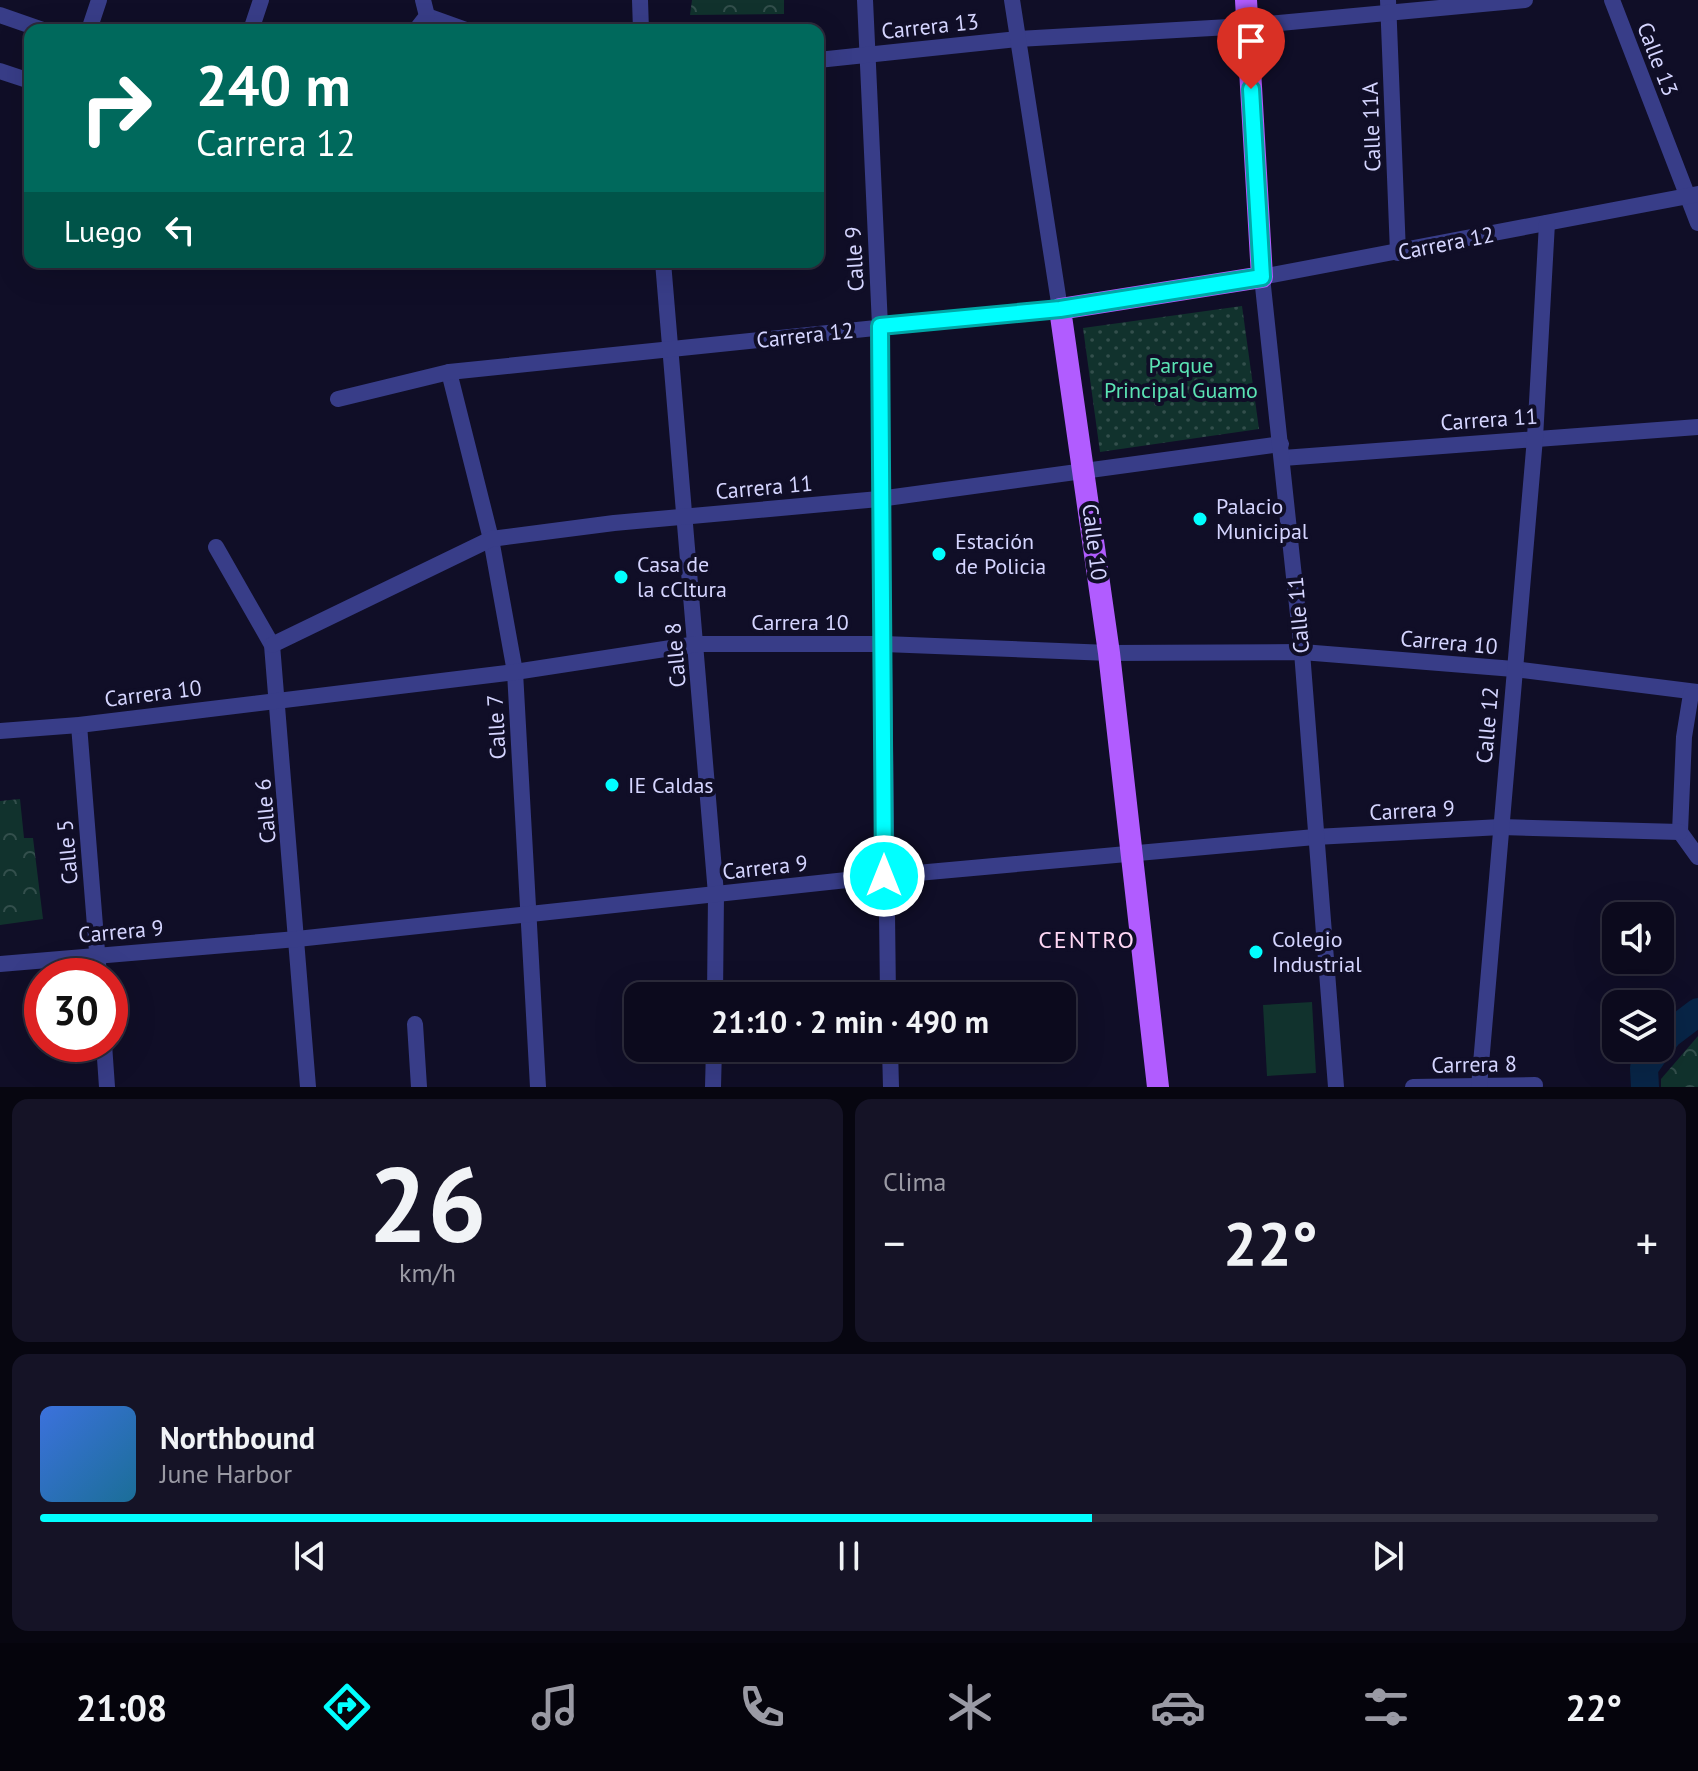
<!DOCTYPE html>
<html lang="es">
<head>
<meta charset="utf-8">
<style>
  body { margin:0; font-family:"PT Sans",sans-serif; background:#151326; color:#f1f3f6; height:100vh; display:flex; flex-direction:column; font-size:30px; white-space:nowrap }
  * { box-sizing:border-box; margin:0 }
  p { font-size:26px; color:#9a9aa4 }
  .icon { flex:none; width:44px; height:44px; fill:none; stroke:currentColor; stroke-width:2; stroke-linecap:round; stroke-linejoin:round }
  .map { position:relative; height:1087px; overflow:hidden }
  .side { display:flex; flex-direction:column; gap:12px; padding:12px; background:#070610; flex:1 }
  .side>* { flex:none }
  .banner { position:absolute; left:24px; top:24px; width:800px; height:244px; border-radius:16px; box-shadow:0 8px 32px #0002,0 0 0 2px #2c2b3b; background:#00695c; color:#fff; overflow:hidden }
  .controls { position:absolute; left:1602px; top:902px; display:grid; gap:16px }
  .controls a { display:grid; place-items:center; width:72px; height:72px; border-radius:16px; background:#0c0a1d; box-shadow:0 8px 32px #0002,0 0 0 2px #2c2b3b; font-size:40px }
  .speed { position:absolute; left:24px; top:958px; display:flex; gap:16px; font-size:40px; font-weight:700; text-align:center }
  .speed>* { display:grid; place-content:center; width:104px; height:104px; border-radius:50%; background:#0c0a1d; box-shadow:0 8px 32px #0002,0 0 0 2px #2c2b3b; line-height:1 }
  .speed .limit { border:12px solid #d22; background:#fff; color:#111 }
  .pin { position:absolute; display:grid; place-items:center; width:68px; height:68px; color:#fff; margin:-82px -34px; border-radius:50% 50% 50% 0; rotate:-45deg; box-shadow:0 0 8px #0007 }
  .pin .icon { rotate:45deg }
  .me { position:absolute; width:88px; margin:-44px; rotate:0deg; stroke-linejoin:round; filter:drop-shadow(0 0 6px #0008) }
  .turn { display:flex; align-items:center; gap:28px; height:168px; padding:0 40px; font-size:36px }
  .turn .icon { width:104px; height:104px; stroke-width:2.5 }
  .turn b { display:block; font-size:56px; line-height:68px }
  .then { display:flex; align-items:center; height:76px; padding:0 40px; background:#0003; gap:16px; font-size:30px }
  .big { font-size:60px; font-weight:600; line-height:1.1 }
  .side .tile { flex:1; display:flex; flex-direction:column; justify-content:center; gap:12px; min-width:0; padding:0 28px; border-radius:16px; background:#151326 }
  .side .dial { align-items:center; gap:0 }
  .dial b { font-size:104px; line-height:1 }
  .song { display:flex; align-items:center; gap:24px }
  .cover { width:96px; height:96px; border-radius:12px; background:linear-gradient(135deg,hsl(220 70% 55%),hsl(200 70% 35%)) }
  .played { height:8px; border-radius:4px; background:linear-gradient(90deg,#01ffff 65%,#2c2b3b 65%) }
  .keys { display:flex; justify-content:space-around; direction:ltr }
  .heat { display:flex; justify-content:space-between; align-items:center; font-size:44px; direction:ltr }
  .side .tiles { flex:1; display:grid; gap:12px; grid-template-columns:1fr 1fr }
  .tile:last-child { grid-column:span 2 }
  .trip { position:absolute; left:624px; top:982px; width:452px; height:80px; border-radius:16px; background:#0c0a1d; box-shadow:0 8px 32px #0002,0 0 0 2px #2c2b3b; font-weight:600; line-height:80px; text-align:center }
  .tab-bar { display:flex; height:128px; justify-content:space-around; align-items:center; background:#05040c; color:#9a9aa4 }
  .tab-bar .icon { width:56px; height:56px }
  .tab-bar .selected { color:#01ffff }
  .tab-bar b { font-size:36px; color:#f1f3f6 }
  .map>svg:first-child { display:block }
</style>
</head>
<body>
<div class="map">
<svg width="1698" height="1087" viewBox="0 0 1698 1087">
  <defs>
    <pattern id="grass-dots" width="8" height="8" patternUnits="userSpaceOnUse" patternTransform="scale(2)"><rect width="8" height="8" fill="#11322d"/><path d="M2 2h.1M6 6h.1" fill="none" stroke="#334f4c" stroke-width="1.8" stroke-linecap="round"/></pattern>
    <pattern id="forest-crowns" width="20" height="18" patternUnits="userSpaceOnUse" patternTransform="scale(2)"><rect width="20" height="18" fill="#11322d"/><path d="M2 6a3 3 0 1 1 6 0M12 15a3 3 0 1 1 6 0" fill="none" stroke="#334f4c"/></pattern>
  </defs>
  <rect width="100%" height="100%" fill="#100e27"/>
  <path fill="url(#grass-dots)" d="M1242,306l17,123 -159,23 -17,-124z"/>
  <g fill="url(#forest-crowns)">
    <path d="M692,0h92v14l-94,1z"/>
    <path d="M20,799l4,39h9l10,81 -43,6v-124z"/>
    <path d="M1698,1036v51h-37v-8z"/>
  </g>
  <path fill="#11322d" d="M1312,1002l4,71 -49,3 -4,-71z"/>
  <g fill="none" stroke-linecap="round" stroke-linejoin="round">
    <g stroke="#082547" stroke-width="28">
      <path d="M1660,1046l8,-11 30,-23"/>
      <path d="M1645,1087l-1,-19 14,-20"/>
    </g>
    <g stroke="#383d88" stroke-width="16">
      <path d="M640,0l1,30"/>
      <path d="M865,0l15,326 8,670"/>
      <path d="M1388,0l10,253"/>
      <path d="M1612,0l86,223"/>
      <path d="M0,15l43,15"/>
      <path d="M427,16l39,14"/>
      <path d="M89,30l10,-30"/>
      <path d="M251,30l10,-30"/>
      <path d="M416,30l11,-14 -4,-16"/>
      <path d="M818,60l200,-21 229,-13 278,-26"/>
      <path d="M0,71l30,10"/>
      <path d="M663,262l53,632 -1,102"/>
      <path d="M449,372l42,167 24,133 23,415"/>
      <path d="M338,399l111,-27 611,-63 -48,-309"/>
      <path d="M1283,458l415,-31"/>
      <path d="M216,547l56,98 36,442"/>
      <path d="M272,645l219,-106 123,-16 265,-24 402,-55"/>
      <path d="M79,725l20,251"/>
      <path d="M0,731l79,-6 436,-53 182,-28h187l225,9 193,-1 212,17 184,23"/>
      <path d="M1680,832l4,-95 7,-43"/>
      <path d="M1680,832l18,25"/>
      <path d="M0,964l297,-25 587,-63 431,-39 186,-10 179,5"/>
      <path d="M415,1024l4,63"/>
      <path d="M104,1044l3,43"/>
      <path d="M890,1048l1,39"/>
      <path d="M713,1087l1,-39"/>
      <path d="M1336,1087l-34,-435 -40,-375 436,-83"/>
      <path d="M1413,1087l122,-2"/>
      <path d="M1479,1087l56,-649 12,-215"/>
    </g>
    <path stroke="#b15cff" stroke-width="22" d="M1158,1087l-49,-434 -49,-344 202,-32 -16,-277"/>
  </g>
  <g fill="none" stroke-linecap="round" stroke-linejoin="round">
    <defs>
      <path id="route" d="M884,876l-4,-550 180,-17 202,-32 -11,-188"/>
    </defs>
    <use href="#route" stroke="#01a6a6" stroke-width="20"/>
    <use href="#route" stroke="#01ffff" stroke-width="14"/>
  </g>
  <g fill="#01ffff" stroke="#100e27" stroke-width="3">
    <circle cx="1200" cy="519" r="8"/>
    <circle cx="939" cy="554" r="8"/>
    <circle cx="621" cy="577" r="8"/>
    <circle cx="612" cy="785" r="8"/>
    <circle cx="1256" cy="952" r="8"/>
  </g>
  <g text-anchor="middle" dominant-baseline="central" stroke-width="8" stroke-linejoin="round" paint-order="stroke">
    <g font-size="22" fill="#d5d5ff" stroke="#100e27">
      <text transform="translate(930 26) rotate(-6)">Carrera 13</text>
      <text transform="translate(1658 59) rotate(69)">Calle 13</text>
      <text transform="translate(1371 127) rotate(-92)">Calle 11A</text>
      <text transform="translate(1446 243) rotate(-11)">Carrera 12</text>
      <text transform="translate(854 259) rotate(-93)">Calle 9</text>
      <text transform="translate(805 335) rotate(-6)">Carrera 12</text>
      <text transform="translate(1489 419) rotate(-4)">Carrera 11</text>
      <text transform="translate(764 487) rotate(-5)">Carrera 11</text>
      <text transform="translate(1095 542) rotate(83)">Calle 10</text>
      <text transform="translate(1298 615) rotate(-95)">Calle 11</text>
      <text x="800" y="622">Carrera 10</text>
      <text transform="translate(1449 642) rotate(5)">Carrera 10</text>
      <text transform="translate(675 655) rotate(-95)">Calle 8</text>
      <text transform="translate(153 693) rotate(-7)">Carrera 10</text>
      <text transform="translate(1487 725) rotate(-85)">Calle 12</text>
      <text transform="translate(496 727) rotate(-93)">Calle 7</text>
      <text transform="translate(1412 810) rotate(-3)">Carrera 9</text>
      <text transform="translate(265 811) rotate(-95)">Calle 6</text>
      <text transform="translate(67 852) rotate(-95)">Calle 5</text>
      <text transform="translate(765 867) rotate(-6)">Carrera 9</text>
      <text transform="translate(121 931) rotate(-5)">Carrera 9</text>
      <text transform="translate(1474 1064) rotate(-1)">Carrera 8</text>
    </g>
    <g font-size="22" fill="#5be4b4" stroke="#100e27">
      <text x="1181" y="365">Parque<tspan x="1181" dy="25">Principal Guamo</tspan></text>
    </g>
    <g font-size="22" fill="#d5d5ff" stroke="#100e27" text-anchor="start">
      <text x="1216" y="506">Palacio<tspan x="1216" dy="25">Municipal</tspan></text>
      <text x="955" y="541">Estación<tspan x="955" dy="25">de Policia</tspan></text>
      <text x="637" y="564">Casa de<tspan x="637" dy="25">la cCltura</tspan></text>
      <text x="628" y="785">IE Caldas</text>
      <text x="1272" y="939">Colegio<tspan x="1272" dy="25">Industrial</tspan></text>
    </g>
    <g font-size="24" letter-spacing="2" fill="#ffd7f4" stroke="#100e27">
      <text x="1087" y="939">CENTRO</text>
    </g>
  </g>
</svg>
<div class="controls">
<a><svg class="icon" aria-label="sound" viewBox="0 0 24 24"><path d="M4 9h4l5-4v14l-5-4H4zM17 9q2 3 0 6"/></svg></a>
<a><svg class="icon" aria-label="layers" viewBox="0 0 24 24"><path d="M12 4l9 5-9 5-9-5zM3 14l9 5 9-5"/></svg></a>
</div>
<div class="speed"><div class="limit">30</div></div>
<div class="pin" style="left:1251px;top:89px;background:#d93025"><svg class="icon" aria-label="arrive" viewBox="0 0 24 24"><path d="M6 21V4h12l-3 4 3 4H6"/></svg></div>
<svg class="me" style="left:884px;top:876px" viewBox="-20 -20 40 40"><circle r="17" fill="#01ffff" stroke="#fff" stroke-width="3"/><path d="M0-11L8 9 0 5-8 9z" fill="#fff"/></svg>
<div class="trip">21:10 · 2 min · 490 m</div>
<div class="banner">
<div class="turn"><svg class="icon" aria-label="right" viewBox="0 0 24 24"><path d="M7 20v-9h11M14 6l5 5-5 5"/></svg><div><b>240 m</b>Carrera 12</div></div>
<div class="then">Luego<svg class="icon" aria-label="left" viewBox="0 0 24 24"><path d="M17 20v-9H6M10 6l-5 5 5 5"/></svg></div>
</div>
</div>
<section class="side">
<div class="tiles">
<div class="tile dial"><b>26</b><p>km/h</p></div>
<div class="tile"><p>Clima</p>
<div class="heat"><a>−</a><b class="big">22°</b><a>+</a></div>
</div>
<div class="tile">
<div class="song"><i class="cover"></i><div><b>Northbound</b><p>June Harbor</p></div></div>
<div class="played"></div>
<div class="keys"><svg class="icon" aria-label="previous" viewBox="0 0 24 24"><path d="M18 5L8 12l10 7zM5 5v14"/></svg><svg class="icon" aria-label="pause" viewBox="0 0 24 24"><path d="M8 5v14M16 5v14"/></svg><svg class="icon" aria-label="next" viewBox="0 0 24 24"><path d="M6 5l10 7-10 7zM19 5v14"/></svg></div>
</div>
</div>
</section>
<nav class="tab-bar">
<b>21:08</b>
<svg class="icon selected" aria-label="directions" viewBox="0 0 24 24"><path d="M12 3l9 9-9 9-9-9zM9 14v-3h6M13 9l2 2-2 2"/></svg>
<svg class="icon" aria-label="music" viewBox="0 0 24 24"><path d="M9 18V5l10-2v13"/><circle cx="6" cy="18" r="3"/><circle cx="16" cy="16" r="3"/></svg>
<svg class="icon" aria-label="phone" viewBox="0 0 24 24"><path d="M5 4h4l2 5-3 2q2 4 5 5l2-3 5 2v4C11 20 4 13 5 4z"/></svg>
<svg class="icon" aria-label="climate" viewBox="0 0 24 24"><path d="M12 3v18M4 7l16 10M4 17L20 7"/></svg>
<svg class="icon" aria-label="car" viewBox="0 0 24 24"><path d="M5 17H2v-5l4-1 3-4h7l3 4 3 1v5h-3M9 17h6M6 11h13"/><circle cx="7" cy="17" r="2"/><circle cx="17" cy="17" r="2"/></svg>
<svg class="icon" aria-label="filters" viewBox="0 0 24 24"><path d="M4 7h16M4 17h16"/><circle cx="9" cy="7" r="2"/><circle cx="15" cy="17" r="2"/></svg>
<b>22°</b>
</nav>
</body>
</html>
